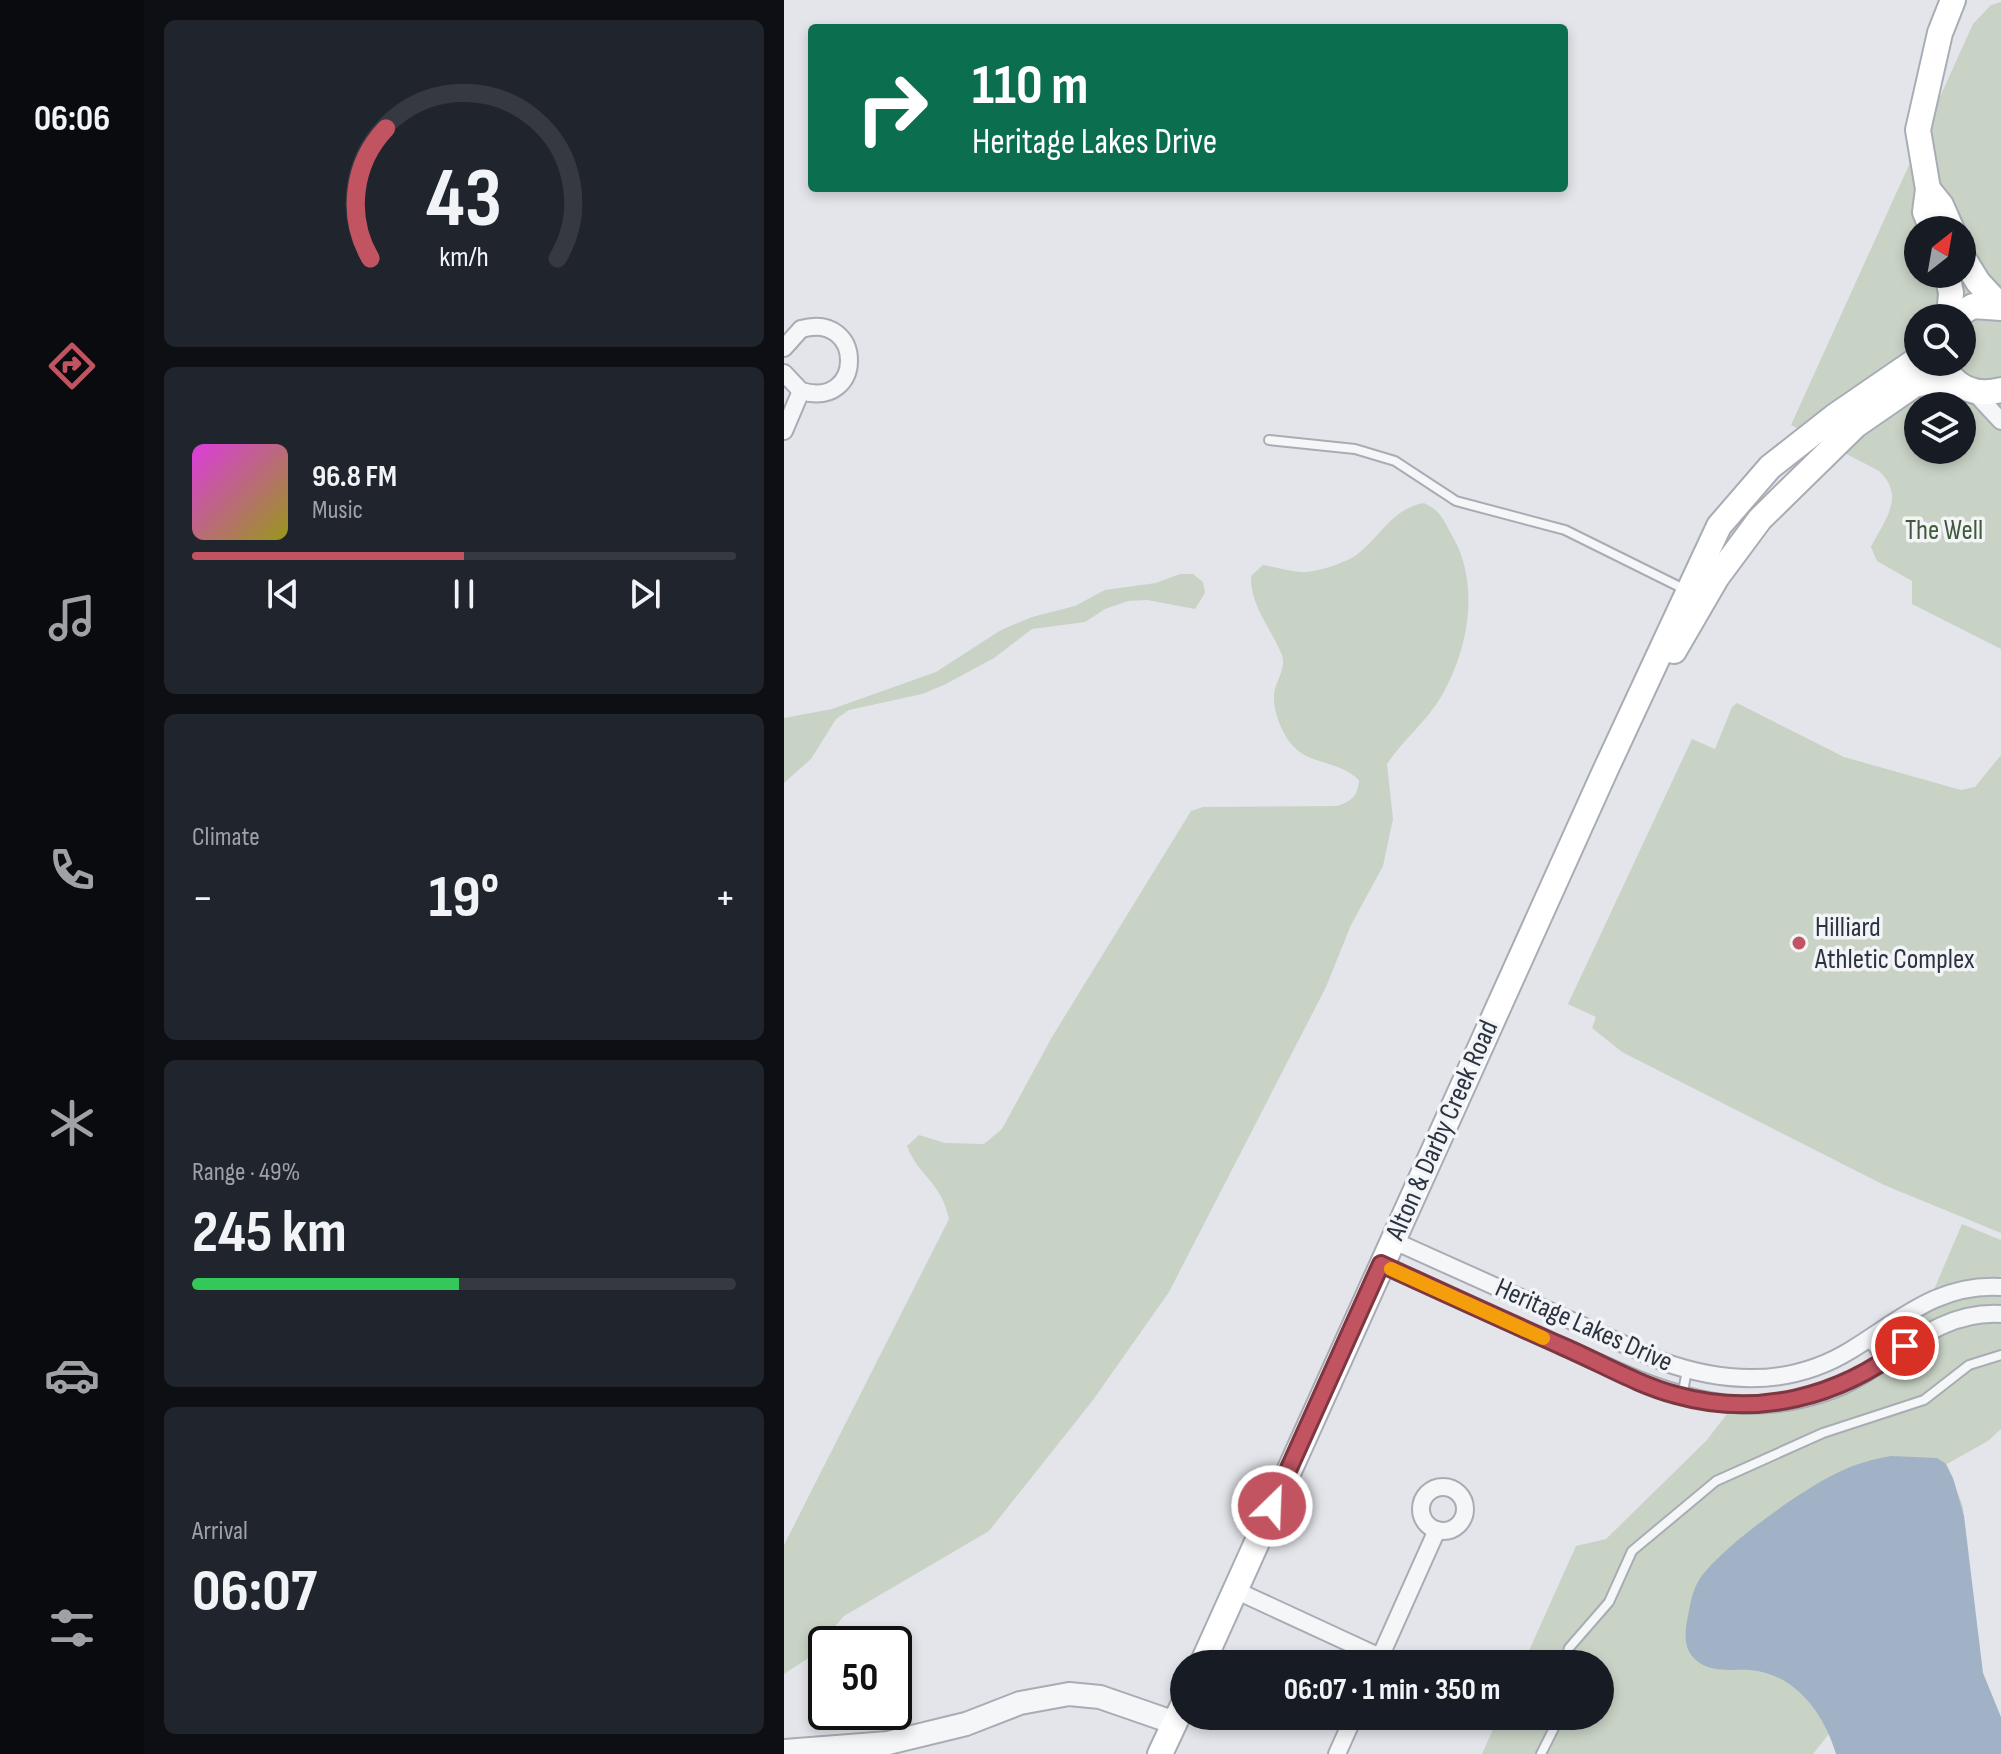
<!DOCTYPE html>
<html lang="en">
<head>
<meta charset="utf-8">
<style>
  body { margin:0; font-family:"Sofia Sans Condensed",sans-serif; background:#20242c; color:#f1f3f6; height:100vh; display:flex; flex-direction:column; font-size:30px; white-space:nowrap }
  * { box-sizing:border-box; margin:0 }
  p { font-size:26px; color:#9ea1a6 }
  .icon { flex:none; width:44px; height:44px; fill:none; stroke:currentColor; stroke-width:2; stroke-linecap:round; stroke-linejoin:round }
  .map { position:relative; flex:1; overflow:hidden }
  .panel { display:flex; flex-direction:column; gap:20px; padding:20px; background:#0d0f14; width:640px }
  .panel>* { flex:none }
  .guide { position:absolute; left:24px; top:24px; width:760px; height:168px; border-radius:8px; box-shadow:0 4px 12px #0003; background:#0b6e4f; color:#fff; overflow:hidden }
  .needle { width:52px; rotate:31deg }
  .tools { position:absolute; left:1120px; top:216px; display:grid; gap:16px }
  .tools a { display:grid; place-items:center; width:72px; height:72px; border-radius:50%; background:#171b24; box-shadow:0 4px 12px #0003; font-size:40px }
  .speed { position:absolute; left:24px; top:1626px; display:flex; gap:16px; font-size:40px; font-weight:700; text-align:center }
  .speed>* { display:grid; place-content:center; width:104px; height:104px; border-radius:50%; background:#171b24; box-shadow:0 4px 12px #0003; line-height:1 }
  .speed .limit { border:4px solid #111; border-radius:12px; background:#fff; color:#111 }
  .pin { position:absolute; display:grid; place-items:center; width:68px; height:68px; color:#fff; margin:-34px; border:4px solid #fff; border-radius:50%; box-shadow:0 2px 8px #0007 }
  .me { position:absolute; width:88px; margin:-44px; rotate:24deg; stroke-linejoin:round; filter:drop-shadow(0 0 6px #0008) }
  .turn { display:flex; align-items:center; gap:28px; height:168px; padding:0 32px; font-size:36px }
  .turn .icon { width:104px; height:104px; stroke-width:2.5 }
  .turn b { display:block; font-size:56px; line-height:68px }
  .big { font-size:60px; font-weight:700; line-height:1.1 }
  .panel .widget { flex:1; display:flex; flex-direction:column; justify-content:center; gap:12px; min-width:0; padding:0 28px; border-radius:12px; background:#20242c }
  .panel .dial { align-items:center; gap:0 }
  .dial svg { height:208px; overflow:visible; fill:none; stroke:#363941; stroke-width:7; stroke-linecap:round; text-anchor:middle }
  .dial text { fill:#f1f3f6; stroke:none }
  .song { display:flex; align-items:center; gap:24px }
  .cover { width:96px; height:96px; border-radius:12px; background:linear-gradient(135deg,hsl(300 70% 55%),hsl(60 70% 35%)) }
  .played { height:8px; border-radius:4px; background:linear-gradient(90deg,#c25462 50%,#363941 50%) }
  .keys { display:flex; justify-content:space-around; direction:ltr }
  .heat { display:flex; justify-content:space-between; align-items:center; font-size:44px; direction:ltr }
  .charge { height:12px; border-radius:6px; background:linear-gradient(90deg,#34c759 49%,#363941 0) }
  .trip { position:absolute; left:386px; top:1650px; width:444px; height:80px; border-radius:40px; background:#171b24; box-shadow:0 4px 12px #0003; font-weight:700; line-height:80px; text-align:center }
  main { display:flex; flex:1; min-height:0 }
  .tabs { display:flex; flex-direction:column; width:144px; justify-content:space-around; align-items:center; background:#090b0e; color:#9ea1a6 }
  .tabs .icon { width:56px; height:56px }
  .tabs .selected { color:#c25462 }
  .tabs b { font-size:36px; color:#f1f3f6 }
  .map>svg:first-child { display:block }
</style>
</head>
<body>
<main>
<nav class="tabs">
<b>06:06</b>
<svg class="icon selected" aria-label="directions" viewBox="0 0 24 24"><path d="M12 3l9 9-9 9-9-9zM9 14v-3h6M13 9l2 2-2 2"/></svg>
<svg class="icon" aria-label="music" viewBox="0 0 24 24"><path d="M9 18V5l10-2v13"/><circle cx="6" cy="18" r="3"/><circle cx="16" cy="16" r="3"/></svg>
<svg class="icon" aria-label="phone" viewBox="0 0 24 24"><path d="M5 4h4l2 5-3 2q2 4 5 5l2-3 5 2v4C11 20 4 13 5 4z"/></svg>
<svg class="icon" aria-label="climate" viewBox="0 0 24 24"><path d="M12 3v18M4 7l16 10M4 17L20 7"/></svg>
<svg class="icon" aria-label="car" viewBox="0 0 24 24"><path d="M5 17H2v-5l4-1 3-4h7l3 4 3 1v5h-3M9 17h6M6 11h13"/><circle cx="7" cy="17" r="2"/><circle cx="17" cy="17" r="2"/></svg>
<svg class="icon" aria-label="filters" viewBox="0 0 24 24"><path d="M4 7h16M4 17h16"/><circle cx="9" cy="7" r="2"/><circle cx="15" cy="17" r="2"/></svg>
</nav>
<section class="panel">
<div class="widget dial"><svg viewBox="0 0 100 80">
<path d="M14 69A42 42 0 1 1 86 69"/>
<path d="M14 69A42 42 0 0 1 20 19" stroke="#c25462"/>
<text x="50" y="56" font-size="32" font-weight="700">43</text>
<text x="50" y="72" font-size="11">km/h</text>
</svg></div>
<div class="widget">
<div class="song"><i class="cover"></i><div><b>96.8 FM</b><p>Music</p></div></div>
<div class="played"></div>
<div class="keys"><svg class="icon" aria-label="previous" viewBox="0 0 24 24"><path d="M18 5L8 12l10 7zM5 5v14"/></svg><svg class="icon" aria-label="pause" viewBox="0 0 24 24"><path d="M8 5v14M16 5v14"/></svg><svg class="icon" aria-label="next" viewBox="0 0 24 24"><path d="M6 5l10 7-10 7zM19 5v14"/></svg></div>
</div>
<div class="widget"><p>Climate</p>
<div class="heat"><a>−</a><b class="big">19°</b><a>+</a></div>
</div>
<div class="widget"><p>Range · 49%</p><b class="big">245 km</b><div class="charge"></div></div>
<div class="widget"><p>Arrival</p><b class="big">06:07</b></div>
</section>
<div class="map">
<svg width="1217" height="1754" viewBox="0 0 1217 1754">
  <rect width="100%" height="100%" fill="#e3e5ea"/>
  <g fill="#c8d3c5" fill-rule="evenodd">
    <path d="M1217,2v647l-89,-45v-23l-35,-20 -6,-14c14,-28 35,-51 8,-76l-88,-46 182,-401 18,-19zM1134,230h44v44h-44zM1134,318h44v44h-44zM1134,406h44v44h-44z"/>
    <path d="M640,503c19,9 20,19 30,36 26,48 14,112 -13,158 -15,25 -38,43 -54,67l6,55 -10,47 -32,59 -25,62 -157,305 -76,108 -104,131 -145,85 -37,43 -23,15v-129l165,-326c-8,-38 -30,-42 -42,-73l12,-11 26,8 39,1 18,-15 50,-92 139,-226 12,-4 133,-1c15,-4 22,-10 23,-26 -21,-20 -48,-15 -65,-33 -11,-11 -21,-35 -20,-51 0,-13 13,-27 8,-41 -11,-27 -32,-49 -31,-79l12,-11c14,2 31,8 44,7 15,-2 35,-8 48,-16 24,-17 37,-48 69,-53z"/>
    <path d="M396,574h13l10,8 2,11 -10,16 -48,-9 -19,1 -23,8 -20,13 -53,7 -38,29 -50,27 -22,9 -73,16 -13,9 -25,40 -27,24v-65l48,-9 104,-37 65,-42 31,-13 43,-11 30,-16 51,-7z"/>
    <path d="M953,703l107,54 117,33 14,-3 26,-32v478l-117,-48 -262,-133 -30,-24 4,-11 -28,-13 124,-265 23,10 17,-42z"/>
    <path d="M1178,1224l39,16v189l-13,12 -41,23 16,43 4,52 -154,195h-331l17,-38h101v-52h-77l53,-118 30,-7 100,-98 28,-36 79,-9 99,-55z"/>
  </g>
  <path fill="#a1b2c6" d="M1107,1456l46,2 8,5 8,15 11,38 19,157 18,44v37h-165c-12,-40 -40,-80 -86,-84 -20,-1 -43,4 -58,-14 -8,-10 -7,-23 -5,-35 3,-14 4,-28 12,-41 22,-33 103,-91 140,-108 16,-8 34,-13 52,-16z"/>
  <g fill="none" stroke-linecap="round" stroke-linejoin="round">
    <defs>
      <g id="service">
        <path d="M485,440l86,9 40,12 61,40 109,29 121,60"/>
        <path d="M1084,1340l15,22"/>
        <path d="M898,1397l5,-27"/>
        <path d="M780,1664l5,-16 40,-46 23,-51 84,-70 107,-48 101,-33 45,-35 32,-10"/>
        <path d="M757,1754l19,-38"/>
      </g>
      <g id="minor">
        <path d="M0,348l17,-19c64,-18 64,81 0,62l-17,-18"/>
        <path d="M1190,392l27,29"/>
        <path d="M0,431l17,-40"/>
        <path d="M608,1240l269,121c64,23 130,26 190,-11 49,-30 88,-67 150,-63"/>
        <path d="M597,1264c57,26 115,52 172,78 93,42 175,87 279,48 60,-23 99,-80 169,-76"/>
        <circle cx="659" cy="1509" r="22"/>
        <path d="M451,1590l145,67"/>
        <path d="M593,1664l60,-134"/>
        <path d="M553,1754l17,-38"/>
      </g>
      <path id="tertiary" d="M0,1751l104,-8 78,-19 54,-21 49,-9 31,3 75,26"/>
      <g id="secondary">
        <path d="M1144,189l13,16 11,25"/>
        <path d="M1148,230l-7,-18 3,-23 -10,-59 22,-97 13,-33"/>
        <path d="M1178,256l16,26 23,25"/>
        <path d="M1163,274l4,19 -2,25"/>
        <path d="M1169,318l20,-12 28,2"/>
        <path d="M1158,362c11,25 33,35 59,28"/>
        <path d="M890,651l43,-74 43,-58 96,-94 58,-40 14,-3 33,4"/>
        <path d="M418,1664l403,-893 114,-245 51,-59 65,-51 83,-57"/>
        <path d="M376,1754l24,-51"/>
      </g>
    </defs>
    <use href="#service" stroke="#a8acb4" stroke-width="12"/>
    <use href="#minor" stroke="#a8acb4" stroke-width="20"/>
    <use href="#tertiary" stroke="#a8acb4" stroke-width="26"/>
    <use href="#secondary" stroke="#a8acb4" stroke-width="28"/>
    <use href="#service" stroke="#f5f6f8" stroke-width="8"/>
    <use href="#minor" stroke="#f5f6f8" stroke-width="16"/>
    <use href="#tertiary" stroke="#f5f6f8" stroke-width="22"/>
    <use href="#secondary" stroke="#fff" stroke-width="24"/>
  </g>
  <g fill="none" stroke-linecap="round" stroke-linejoin="round">
    <defs>
      <path id="route" d="M488,1506l109,-242c61,28 122,56 183,83 37,16 74,38 112,48 82,23 163,2 229,-49"/>
    </defs>
    <use href="#route" stroke="#7e3740" stroke-width="20"/>
    <use href="#route" stroke="#c25462" stroke-width="14"/>
    <path stroke="#f59e0b" stroke-width="14" d="M607,1269l152,69"/>
  </g>
  <circle fill="#c25462" stroke="#f2f4f7" stroke-width="3" cx="1015" cy="943" r="8"/>
  <g text-anchor="middle" dominant-baseline="central" stroke-width="7" stroke-linejoin="round" paint-order="stroke">
    <g font-size="28" fill="#405b3b" stroke="#f2f4f7">
      <text x="1160" y="530">The Well</text>
    </g>
    <g font-size="28" fill="#2c3340" stroke="#f2f4f7" text-anchor="start">
      <text x="1031" y="927">Hilliard<tspan x="1031" dy="32">Athletic Complex</tspan></text>
    </g>
    <g font-size="28" fill="#2c3340" stroke="#f2f4f7">
      <text transform="translate(658 1130) rotate(-66)">Alton &amp; Darby Creek Road</text>
      <text transform="translate(800 1325) rotate(24)">Heritage Lakes Drive</text>
    </g>
  </g>
</svg>
<div class="tools">
<a><svg class="needle" viewBox="-14 -14 28 28"><path d="M0-13l5 13h-10z" fill="#e53935"/><path d="M0 13l5-13h-10z" fill="#9ea1a6"/></svg></a>
<a><svg class="icon" aria-label="search" viewBox="0 0 24 24"><circle cx="10" cy="10" r="6"/><path d="M15 15l6 6"/></svg></a>
<a><svg class="icon" aria-label="layers" viewBox="0 0 24 24"><path d="M12 4l9 5-9 5-9-5zM3 14l9 5 9-5"/></svg></a>
</div>
<div class="speed"><div class="limit">50</div></div>
<div class="pin" style="left:1121px;top:1346px;background:#d93025"><svg class="icon" aria-label="arrive" viewBox="0 0 24 24"><path d="M6 21V4h12l-3 4 3 4H6"/></svg></div>
<svg class="me" style="left:488px;top:1506px" viewBox="-20 -20 40 40"><circle r="17" fill="#c25462" stroke="#fff" stroke-width="3"/><path d="M0-11L8 9 0 5-8 9z" fill="#fff"/></svg>
<div class="trip">06:07 · 1 min · 350 m</div>
<div class="guide">
<div class="turn"><svg class="icon" aria-label="right" viewBox="0 0 24 24"><path d="M7 20v-9h11M14 6l5 5-5 5"/></svg><div><b>110 m</b>Heritage Lakes Drive</div></div>
</div>
</div>
</main>
</body>
</html>
